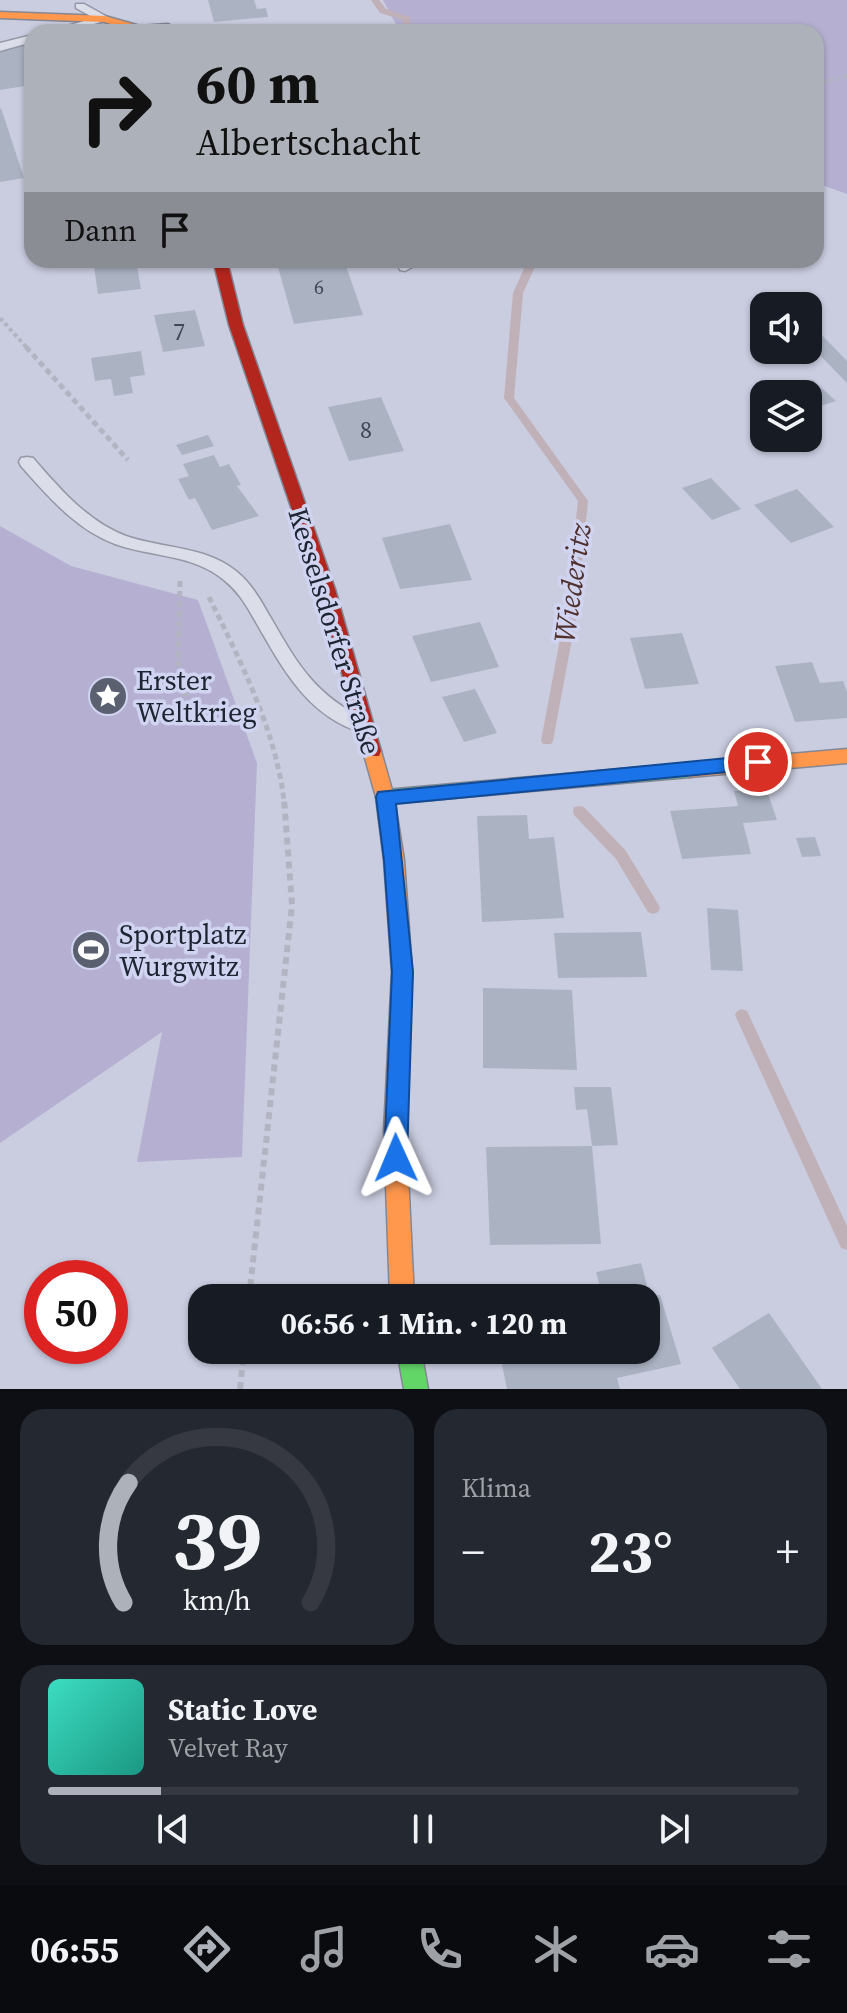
<!DOCTYPE html>
<html lang="de">
<head>
<meta charset="utf-8">
<style>
  body { margin:0; font-family:"Source Serif 4",serif; background:#242831; color:#f1f3f6; height:100vh; display:flex; flex-direction:column; font-size:30px; white-space:nowrap }
  * { box-sizing:border-box; margin:0 }
  p { font-size:26px; color:#9ea1a6 }
  .icon { flex:none; width:44px; height:44px; fill:none; stroke:currentColor; stroke-width:2; stroke-linecap:round; stroke-linejoin:round }
  .map { position:relative; height:1389px; overflow:hidden }
  .drawer { display:flex; flex-direction:column; gap:20px; padding:20px; background:#0d0f14; flex:1 }
  .drawer>* { flex:none }
  .top-card { position:absolute; left:24px; top:24px; width:800px; height:244px; border-radius:24px; box-shadow:0 2px 6px #0004; background:#adb1b9; color:#111; overflow:hidden }
  .controls { position:absolute; left:750px; top:292px; display:grid; gap:16px }
  .controls a { display:grid; place-items:center; width:72px; height:72px; border-radius:16px; background:#171b24; box-shadow:0 2px 6px #0004; font-size:40px }
  .speed { position:absolute; left:24px; top:1260px; display:flex; gap:16px; font-size:40px; font-weight:700; text-align:center }
  .speed>* { display:grid; place-content:center; width:104px; height:104px; border-radius:50%; background:#171b24; box-shadow:0 2px 6px #0004; line-height:1 }
  .speed .limit { border:12px solid #d22; background:#fff; color:#111 }
  .pin { position:absolute; display:grid; place-items:center; width:68px; height:68px; color:#fff; margin:-34px; border:4px solid #fff; border-radius:50%; box-shadow:0 2px 8px #0007 }
  .me { position:absolute; width:88px; margin:-44px; rotate:359deg; stroke-linejoin:round; filter:drop-shadow(0 0 6px #0008) }
  .turn { display:flex; align-items:center; gap:28px; height:168px; padding:0 40px; font-size:36px }
  .turn .icon { width:104px; height:104px; stroke-width:2.5 }
  .turn b { display:block; font-size:56px; line-height:68px }
  .then { display:flex; align-items:center; height:76px; padding:0 40px; background:#0003; gap:16px; font-size:30px }
  .big { font-size:60px; font-weight:700; line-height:1.1 }
  .drawer .tile { flex:1; display:flex; flex-direction:column; justify-content:center; gap:12px; min-width:0; padding:0 28px; border-radius:24px; background:#242831 }
  .drawer .dial { align-items:center; gap:0 }
  .dial svg { height:208px; overflow:visible; fill:none; stroke:#363941; stroke-width:7; stroke-linecap:round; text-anchor:middle }
  .dial text { fill:#f1f3f6; stroke:none }
  .song { display:flex; align-items:center; gap:24px }
  .cover { width:96px; height:96px; border-radius:12px; background:linear-gradient(135deg,hsl(170 70% 55%),hsl(170 70% 35%)) }
  .played { height:8px; border-radius:4px; background:linear-gradient(90deg,#adb1b9 15%,#363941 15%) }
  .keys { display:flex; justify-content:space-around; direction:ltr }
  .heat { display:flex; justify-content:space-between; align-items:center; font-size:44px; direction:ltr }
  .drawer .tiles { flex:1; display:grid; gap:20px; grid-template-columns:1fr 1fr }
  .tile:last-child { grid-column:span 2 }
  .trip { position:absolute; left:188px; top:1284px; width:472px; height:80px; border-radius:24px; background:#171b24; box-shadow:0 2px 6px #0004; font-weight:700; line-height:80px; text-align:center }
  .menu { display:flex; height:128px; justify-content:space-around; align-items:center; background:#090b0e; color:#9ea1a6 }
  .menu .icon { width:56px; height:56px }
  .menu .active { color:#adb1b9 }
  .menu b { font-size:36px; color:#f1f3f6 }
  .map>svg:first-child { display:block }
</style>
</head>
<body>
<div class="map">
<svg width="847" height="1389" viewBox="0 0 847 1389">
  <rect width="100%" height="100%" fill="#cacde0"/>
  <g fill="#b5afd1">
    <path d="M383,0h464v194l-31,-11v-151h-416z"/>
    <path d="M0,526l71,40 127,34 59,163 -15,394 -105,5 25,-130 -162,111z"/>
  </g>
  <g fill="none" stroke-linecap="round" stroke-linejoin="round">
    <g fill="#c0b0b8" fill-rule="evenodd">
      <path d="M371,0h8l7,9 24,8v15h-8l1,-12 -23,-7z"/>
      <path d="M528,260h10l-15,33 -9,105 74,103 -11,111 -24,129 -2,3h-8l-2,-3 24,-129 13,-111 -74,-103 9,-105z"/>
      <path d="M579,806l5,1 42,44 32,53 2,4 -2,4 -5,2 -5,-2 -32,-53 -42,-44 -1,-4 1,-4z"/>
      <path d="M742,1009l5,2 100,215v24l-6,-2 -106,-233 2,-4z"/>
    </g>
  </g>
  <g fill="#abb3c3">
    <path d="M208,0h46l3,9 9,-1 2,9 -54,5z"/>
    <path d="M32,42v20l-8,1 7,22 -31,5v-39z"/>
    <path d="M1,108l23,70 -24,4v-73z"/>
    <path d="M93,260h43l5,29 -43,5z"/>
    <path d="M276,260h68l19,55 -69,9z"/>
    <path d="M195,310l10,36 -42,6 -9,-37z"/>
    <path d="M812,325l35,36v22l-39,-40v-17z"/>
    <path d="M141,351l4,24 -15,2 3,16 -19,3 -3,-17 -16,2 -4,-23z"/>
    <path d="M813,380l23,21 -28,9v-16h-20l-4,-4z"/>
    <path d="M381,397l23,54 -55,10 -21,-54z"/>
    <path d="M208,435l6,11 -32,9 -6,-10z"/>
    <path d="M214,455l6,12 9,-3 12,21 -4,1 22,30 -47,14 -17,-32 -6,2 -11,-21 11,-3 -6,-12z"/>
    <path d="M711,478l30,31 -29,11 -30,-32z"/>
    <path d="M797,489l37,38 -43,16 -37,-38z"/>
    <path d="M450,524l22,56 -72,9 -18,-51z"/>
    <path d="M480,622l19,45 -68,15 -19,-46z"/>
    <path d="M682,633l17,51 -54,5 -15,-51z"/>
    <path d="M812,662l8,21 23,-2 4,11v26l-52,4 -20,-56z"/>
    <path d="M475,689l22,44 -33,9 -22,-45z"/>
    <path d="M766,788l11,32 -34,3 8,31 -69,5 -12,-48 68,-5 -4,-15z"/>
    <path d="M527,815l2,24 25,-2 10,81 -82,4 -5,-106z"/>
    <path d="M815,837l6,19 -19,1 -6,-19z"/>
    <path d="M707,908l31,2 5,61 -32,-1z"/>
    <path d="M641,932l6,45 -89,1 -4,-45z"/>
    <path d="M483,988l89,2 5,80 -94,-2z"/>
    <path d="M574,1087h37l7,58 -26,1 -5,-37 -11,1z"/>
    <path d="M592,1146l9,98 -111,1 -4,-98z"/>
    <path d="M641,1263l9,34 10,-2 21,69 -64,14 3,11h-113l-8,-39h147v-52h-43l-7,-26z"/>
    <path d="M769,1313l53,76h-82l-28,-41z"/>
  </g>
  <g fill="none" stroke-linecap="round" stroke-linejoin="round">
    <defs>
      <g id="lane">
        <path d="M76,4h8l27,15 -45,13h-19l47,-14 -18,-10z"/>
        <path d="M32,35v7l-32,9v-8z"/>
        <path d="M396,260h14l2,7 -7,4 -5,-1z"/>
        <path d="M27,457l6,1c27,31 54,63 93,78 37,13 77,9 110,35 17,14 25,30 36,49 27,47 44,75 94,100l3,5 -3,5 -6,2c-53,-17 -77,-63 -103,-108 -10,-17 -17,-31 -33,-44 -31,-26 -73,-23 -109,-36 -40,-15 -67,-48 -94,-78l-2,-4 2,-4z"/>
      </g>
      <g id="fast">
        <path d="M690,763l7,2 2,5 -2,5 -7,2 -305,27 -7,-2 -2,-5 2,-5 7,-2z"/>
        <path d="M397,1350h24l7,39h-24z"/>
      </g>
      <g id="slow">
        <path d="M0,12l105,4 35,10 28,-2 6,3 -6,3 -30,2 -34,-10 -104,-4z"/>
        <path d="M372,744l7,2 2,5 13,46 10,63 8,112 -6,159 8,167h-24l-6,-167 8,-159 -8,-112 -8,-63 -13,-46 2,-5z"/>
        <path d="M847,749v14l-157,14 -7,-2 -2,-5 2,-5 7,-2z"/>
      </g>
      <path id="jam" d="M213,260h14l16,65 92,264 46,162 -2,5h-14l-2,-5 -44,-162 -90,-264z"/>
    </defs>
    <use href="#lane" stroke="#9497a5" stroke-width="3"/>
    <use href="#fast" stroke="#848794" stroke-width="3"/>
    <use href="#slow" stroke="#848794" stroke-width="3"/>
    <use href="#jam" stroke="#848794" stroke-width="3"/>
    <g stroke="#b2b5c1" stroke-width="4" stroke-dasharray="4 3" stroke-linecap="butt">
      <path d="M816,84l31,-8"/>
      <path d="M0,318l28,31"/>
    </g>
    <g stroke="#b2b5c1" stroke-width="5" stroke-dasharray="6 4" stroke-linecap="butt">
      <path d="M26,347l102,113"/>
      <path d="M180,581l-2,80 9,42"/>
      <path d="M209,597c31,63 67,134 75,204"/>
    </g>
    <g stroke="#b2b5c1" stroke-width="6" stroke-dasharray="7 5" stroke-linecap="butt">
      <path d="M249,1298l43,-393 -8,-106"/>
      <path d="M240,1389l4,-39"/>
    </g>
    <use href="#lane" fill="#dbdde8" fill-rule="evenodd"/>
    <use href="#fast" fill="#63d668" fill-rule="evenodd"/>
    <use href="#slow" fill="#ff974d" fill-rule="evenodd"/>
    <use href="#jam" fill="#b3261e" fill-rule="evenodd"/>
  </g>
  <path fill="#1a73e8" stroke="#114b97" stroke-width="2" d="M758,755l9,7 -9,7 -362,35 17,168 -6,186 -3,8 -8,3 -8,-3 -4,-8 8,-186 -8,-112 -8,-63 2,-5z"/>
  <defs>
    <symbol id="sight-disc" viewBox="-11 -11 22 22"><circle r="9.5" fill="#5a606f" stroke="#d0d4f1"/><path d="M0-6L1.8-2.2L6-1.7L2.9 1.2L3.7 5.4L0 3.3L-3.7 5.4L-2.9 1.2L-6-1.7L-1.8-2.2Z" fill="#fff"/></symbol>
    <symbol id="stadium-disc" viewBox="-11 -11 22 22"><circle r="9.5" fill="#5a606f" stroke="#d0d4f1"/><path d="M0-5a6.5 5 0 1 0 0 10a6.5 5 0 1 0 0-10ZM-3.5-1.8h7v3.6h-7Z" fill="#fff"/></symbol>
  </defs>
  <g fill-rule="evenodd">
    <use href="#sight-disc" x="86" y="674" width="44" height="44"/>
    <use href="#stadium-disc" x="69" y="928" width="44" height="44"/>
  </g>
  <g text-anchor="middle" dominant-baseline="central" stroke-width="7" stroke-linejoin="round" paint-order="stroke">
    <g font-size="20" fill="#404856">
      <text x="319" y="287">6</text>
    </g>
    <g font-size="24" fill="#404856">
      <text x="179" y="331">7</text>
      <text x="366" y="429">8</text>
    </g>
    <g font-size="28" fill="#1d2532" stroke="#d0d4f1">
      <text transform="translate(335 631) rotate(73)">Kesselsdorfer Straße</text>
    </g>
    <g font-size="28" fill="#1d2532" stroke="#d0d4f1" text-anchor="start">
      <text x="136" y="680">Erster<tspan x="136" dy="32">Weltkrieg</tspan></text>
      <text x="119" y="934">Sportplatz<tspan x="119" dy="32">Wurgwitz</tspan></text>
    </g>
    <g font-size="30" font-style="italic" fill="#50312e" stroke="#d0d4f1">
      <text transform="translate(572 583) rotate(-82)">Wiederitz</text>
    </g>
  </g>
</svg>
<div class="controls">
<a><svg class="icon" aria-label="sound" viewBox="0 0 24 24"><path d="M4 9h4l5-4v14l-5-4H4zM17 9q2 3 0 6"/></svg></a>
<a><svg class="icon" aria-label="layers" viewBox="0 0 24 24"><path d="M12 4l9 5-9 5-9-5zM3 14l9 5 9-5"/></svg></a>
</div>
<div class="speed"><div class="limit">50</div></div>
<div class="pin" style="left:758px;top:762px;background:#d93025"><svg class="icon" aria-label="arrive" viewBox="0 0 24 24"><path d="M6 21V4h12l-3 4 3 4H6"/></svg></div>
<svg class="me" style="left:396px;top:1158px" viewBox="-20 -20 40 40"><path d="M0-17L14 15 0 8-14 15z" fill="#1a73e8" stroke="#fff" stroke-width="4"/></svg>
<div class="trip">06:56 · 1 Min. · 120 m</div>
<div class="top-card">
<div class="turn"><svg class="icon" aria-label="right" viewBox="0 0 24 24"><path d="M7 20v-9h11M14 6l5 5-5 5"/></svg><div><b>60 m</b>Albertschacht</div></div>
<div class="then">Dann<svg class="icon" aria-label="arrive" viewBox="0 0 24 24"><path d="M6 21V4h12l-3 4 3 4H6"/></svg></div>
</div>
</div>
<section class="drawer">
<div class="tiles">
<div class="tile dial"><svg viewBox="0 0 100 80">
<path d="M14 69A42 42 0 1 1 86 69"/>
<path d="M14 69A42 42 0 0 1 16 23" stroke="#adb1b9"/>
<text x="50" y="56" font-size="32" font-weight="700">39</text>
<text x="50" y="72" font-size="11">km/h</text>
</svg></div>
<div class="tile"><p>Klima</p>
<div class="heat"><a>−</a><b class="big">23°</b><a>+</a></div>
</div>
<div class="tile">
<div class="song"><i class="cover"></i><div><b>Static Love</b><p>Velvet Ray</p></div></div>
<div class="played"></div>
<div class="keys"><svg class="icon" aria-label="previous" viewBox="0 0 24 24"><path d="M18 5L8 12l10 7zM5 5v14"/></svg><svg class="icon" aria-label="pause" viewBox="0 0 24 24"><path d="M8 5v14M16 5v14"/></svg><svg class="icon" aria-label="next" viewBox="0 0 24 24"><path d="M6 5l10 7-10 7zM19 5v14"/></svg></div>
</div>
</div>
</section>
<nav class="menu">
<b>06:55</b>
<svg class="icon active" aria-label="directions" viewBox="0 0 24 24"><path d="M12 3l9 9-9 9-9-9zM9 14v-3h6M13 9l2 2-2 2"/></svg>
<svg class="icon" aria-label="music" viewBox="0 0 24 24"><path d="M9 18V5l10-2v13"/><circle cx="6" cy="18" r="3"/><circle cx="16" cy="16" r="3"/></svg>
<svg class="icon" aria-label="phone" viewBox="0 0 24 24"><path d="M5 4h4l2 5-3 2q2 4 5 5l2-3 5 2v4C11 20 4 13 5 4z"/></svg>
<svg class="icon" aria-label="climate" viewBox="0 0 24 24"><path d="M12 3v18M4 7l16 10M4 17L20 7"/></svg>
<svg class="icon" aria-label="car" viewBox="0 0 24 24"><path d="M5 17H2v-5l4-1 3-4h7l3 4 3 1v5h-3M9 17h6M6 11h13"/><circle cx="7" cy="17" r="2"/><circle cx="17" cy="17" r="2"/></svg>
<svg class="icon" aria-label="filters" viewBox="0 0 24 24"><path d="M4 7h16M4 17h16"/><circle cx="9" cy="7" r="2"/><circle cx="15" cy="17" r="2"/></svg>
</nav>
</body>
</html>
